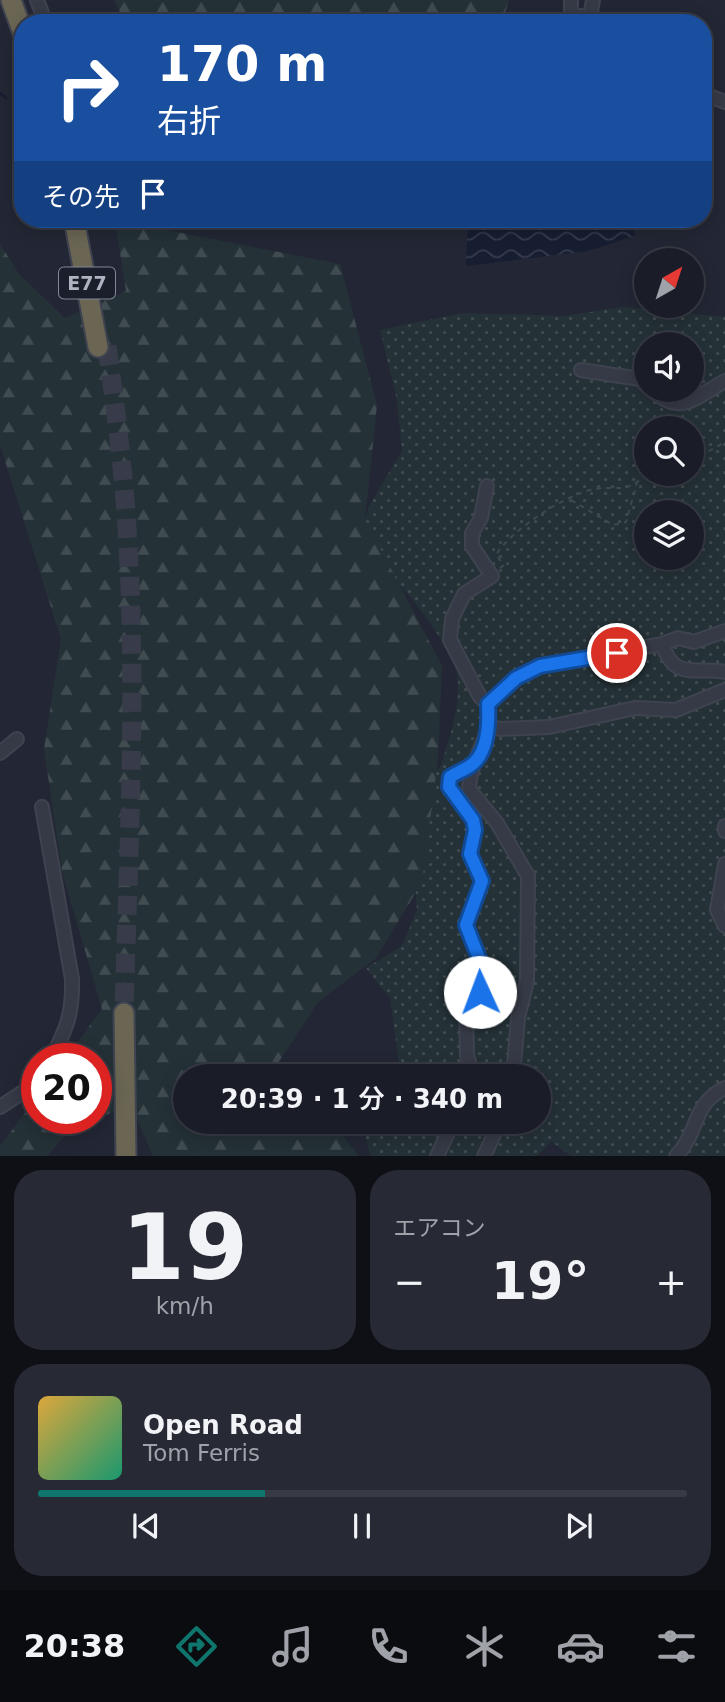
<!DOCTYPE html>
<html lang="ja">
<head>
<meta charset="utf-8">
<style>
  body { margin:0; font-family:"DejaVu Sans","Noto Sans JP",sans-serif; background:#272a34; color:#f1f3f6; height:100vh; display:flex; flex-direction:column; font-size:26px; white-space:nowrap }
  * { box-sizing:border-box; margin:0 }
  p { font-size:23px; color:#9fa2a8 }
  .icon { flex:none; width:38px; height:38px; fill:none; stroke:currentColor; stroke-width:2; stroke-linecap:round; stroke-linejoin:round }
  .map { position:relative; height:1156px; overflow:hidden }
  .sheet { display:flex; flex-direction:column; gap:14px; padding:14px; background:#0e1016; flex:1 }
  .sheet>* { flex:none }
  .hud { position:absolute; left:14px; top:14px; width:698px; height:214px; border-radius:28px; box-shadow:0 4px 18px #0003,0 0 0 2px #383b45; background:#1a4fa0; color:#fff; overflow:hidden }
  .needle { width:46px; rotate:39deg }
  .controls { position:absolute; left:634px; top:248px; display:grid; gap:14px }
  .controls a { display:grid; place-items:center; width:70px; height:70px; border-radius:50%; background:#1a1d28; box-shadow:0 4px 18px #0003,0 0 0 2px #383b45; font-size:35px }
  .speed { position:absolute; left:21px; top:1043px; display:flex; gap:14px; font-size:35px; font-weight:700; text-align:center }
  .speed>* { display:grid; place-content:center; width:91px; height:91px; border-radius:50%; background:#1a1d28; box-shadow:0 4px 18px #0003,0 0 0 2px #383b45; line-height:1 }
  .speed .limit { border:10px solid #d22; background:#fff; color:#111 }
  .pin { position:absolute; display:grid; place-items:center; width:60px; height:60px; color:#fff; margin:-30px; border:4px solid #fff; border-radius:50%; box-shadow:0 2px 7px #0007 }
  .me { position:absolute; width:77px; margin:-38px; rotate:358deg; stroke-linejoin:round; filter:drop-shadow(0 0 5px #0008) }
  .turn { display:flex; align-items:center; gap:24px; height:147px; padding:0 28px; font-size:32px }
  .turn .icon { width:91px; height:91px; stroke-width:2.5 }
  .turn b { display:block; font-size:49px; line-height:60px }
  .then { display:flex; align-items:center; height:66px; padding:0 28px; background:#0003; gap:14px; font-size:26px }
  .big { font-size:52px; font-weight:600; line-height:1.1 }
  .sheet .tile { flex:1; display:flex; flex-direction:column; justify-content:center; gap:10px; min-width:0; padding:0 24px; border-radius:28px; background:#272a34 }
  .sheet .dial { align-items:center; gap:0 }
  .dial b { font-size:91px; line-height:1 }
  .song { display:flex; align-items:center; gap:21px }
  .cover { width:84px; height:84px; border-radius:10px; background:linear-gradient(135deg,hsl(40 70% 55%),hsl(160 70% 35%)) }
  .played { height:7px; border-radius:4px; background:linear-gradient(90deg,#0f766e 35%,#383b45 35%) }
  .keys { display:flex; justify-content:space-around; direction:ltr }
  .heat { display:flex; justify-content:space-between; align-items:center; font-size:38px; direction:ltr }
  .sheet .tiles { flex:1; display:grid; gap:14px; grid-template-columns:1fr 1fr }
  .tile:last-child { grid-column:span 2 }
  .trip { position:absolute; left:173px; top:1064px; width:378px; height:70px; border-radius:35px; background:#1a1d28; box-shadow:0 4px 18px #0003,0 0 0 2px #383b45; font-weight:600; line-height:70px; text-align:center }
  .tabs { display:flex; height:112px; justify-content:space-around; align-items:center; background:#0a0c10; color:#9fa2a8 }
  .tabs .icon { width:49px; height:49px }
  .tabs .current { color:#0f766e }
  .tabs b { font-size:32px; color:#f1f3f6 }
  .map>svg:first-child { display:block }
</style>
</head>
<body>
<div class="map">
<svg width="725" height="1156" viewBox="0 0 725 1156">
  <defs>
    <pattern id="grass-dots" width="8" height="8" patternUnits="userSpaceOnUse" patternTransform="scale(1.75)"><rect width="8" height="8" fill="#243136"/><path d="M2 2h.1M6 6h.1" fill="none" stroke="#414c51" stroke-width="1.8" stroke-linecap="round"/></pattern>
    <pattern id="forest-firs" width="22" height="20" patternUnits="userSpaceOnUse" patternTransform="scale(1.75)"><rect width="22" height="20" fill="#243136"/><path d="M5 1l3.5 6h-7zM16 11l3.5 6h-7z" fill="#414c51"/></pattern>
    <pattern id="water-waves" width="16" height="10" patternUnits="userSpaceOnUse" patternTransform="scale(1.75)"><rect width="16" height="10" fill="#171e31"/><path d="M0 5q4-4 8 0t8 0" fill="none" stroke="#363c4d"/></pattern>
  </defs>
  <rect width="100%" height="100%" fill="#232735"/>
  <path fill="url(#grass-dots)" fill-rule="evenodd" d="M623,307l102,10v839h-154l-20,-15 -14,15h-166l-7,-24 2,-10h173v-46h-138l-11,-78 -24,-30 36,-22 15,-36 -10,-127 33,-15c9,-29 22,-63 17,-94 -6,-35 -72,-108 -98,-134l11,-36 32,-53 -5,-51 -17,-70 83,-17 101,3zM646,345h45v45h-45zM646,429h45v45h-45zM646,513h45v45h-45z"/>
  <g fill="url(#forest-firs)">
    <path d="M114,0h395l-7,23h-355l-26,-8z"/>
    <path d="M115,220l225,44 37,141 -12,114 77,147 -4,93 -16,123 -46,76 -58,44 -40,61 12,13h-104v46h146l27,34h-206l-23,-53 -66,34 -17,19h-47v-10l37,-49v21h59v-59h-31l37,-50 -40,-138 -18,-122 17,-110 -61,-194v-201l19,30 46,44 61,-27z"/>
  </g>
  <path fill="url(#water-waves)" d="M468,219h160l8,16 -47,16 -123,15z"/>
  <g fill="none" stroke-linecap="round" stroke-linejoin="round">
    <path stroke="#171e31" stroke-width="2.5" d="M0,93l6,5"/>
    <path stroke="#383c4a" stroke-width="19" stroke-dasharray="19 10" stroke-linecap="butt" d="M107,346c9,67 18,133 21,200 9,156 0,312 -4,467"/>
    <defs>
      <g id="minor">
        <path d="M37,0l9,23"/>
        <path d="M571,0v15l19,2 3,-17"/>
        <path d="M704,94l21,8"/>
        <path d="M581,370l59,9 6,6"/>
        <path d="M652,390c29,27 43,7 73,-9"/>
        <path d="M487,486l-6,32 -9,15v13l20,30 -28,18 -12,25 -2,21 30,57 8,7"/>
        <path d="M725,631l-31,11 -16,-4 -16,6c13,38 34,22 63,28"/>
        <path d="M662,644l-122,22 -24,12 -28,26 1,22 11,3 49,-2 86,-19 41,2 49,-20"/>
        <path d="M489,726c-7,22 -19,39 -20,63l28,34 31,53 -1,105 -9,37 -5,58"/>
        <path d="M0,753l17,-14"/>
        <path d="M471,766l-21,11 -1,10 24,33 2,10 -5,24 13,27 -18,44 17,41 -2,25 -14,23 1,41 6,21"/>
        <path d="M42,807l30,172c1,34 -5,49 -21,80"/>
        <path d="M725,826v5"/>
        <path d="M725,864l-8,46 8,16"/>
        <path d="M0,1107l29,-19 8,-10"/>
        <path d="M437,1156l16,-34"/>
        <path d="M484,1156l16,-34"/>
        <path d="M676,1156c24,-25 15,-51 49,-68"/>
      </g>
      <g id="highway">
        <path d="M11,0l12,33"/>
        <path d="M74,219l24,128"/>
        <path d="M124,1013l2,143"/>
      </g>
    </defs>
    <use href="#minor" stroke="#3f434f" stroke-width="16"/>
    <use href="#highway" stroke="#404451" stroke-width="23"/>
    <g stroke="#3d4a4f" stroke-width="2" stroke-dasharray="5 5" stroke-linecap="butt">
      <path d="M691,461l34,-19"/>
      <path d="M571,500l42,25 13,-3 11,-39"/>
      <path d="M500,568l4,-3 -8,-10c15,-25 70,-61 99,-66 23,-4 31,6 51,-15"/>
    </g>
    <use href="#minor" stroke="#363a46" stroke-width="12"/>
    <use href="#highway" stroke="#6b6654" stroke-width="19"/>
  </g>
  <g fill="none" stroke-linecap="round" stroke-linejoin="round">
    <defs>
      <path id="route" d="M480,992l2,-26 -16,-41 16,-44 -12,-27 5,-24 -2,-10 -24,-33 1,-10c6,-4 14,-7 20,-11 18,-12 19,-43 18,-62l28,-26 24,-12 77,-13"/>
    </defs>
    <use href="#route" stroke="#114b97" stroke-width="18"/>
    <use href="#route" stroke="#1a73e8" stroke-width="12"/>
  </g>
  <g text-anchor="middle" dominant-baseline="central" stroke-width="7" stroke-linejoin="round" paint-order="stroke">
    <rect fill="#1b1f2b" stroke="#838795" stroke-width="2" x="59" y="267.5" width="56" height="31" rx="5"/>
    <g font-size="19" font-weight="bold" fill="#b0b4c2">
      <text x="87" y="283">E77</text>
    </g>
  </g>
</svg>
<div class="controls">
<a><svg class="needle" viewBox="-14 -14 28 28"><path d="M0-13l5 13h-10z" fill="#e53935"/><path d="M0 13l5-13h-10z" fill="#9fa2a8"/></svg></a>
<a><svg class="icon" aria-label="sound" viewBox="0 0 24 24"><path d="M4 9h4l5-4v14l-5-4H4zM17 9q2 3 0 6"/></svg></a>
<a><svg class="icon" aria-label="search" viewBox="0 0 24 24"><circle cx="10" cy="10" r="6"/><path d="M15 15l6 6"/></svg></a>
<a><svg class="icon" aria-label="layers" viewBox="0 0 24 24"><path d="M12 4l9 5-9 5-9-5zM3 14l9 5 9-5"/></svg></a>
</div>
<div class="speed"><div class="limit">20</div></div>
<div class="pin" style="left:617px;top:653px;background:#d93025"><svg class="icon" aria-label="arrive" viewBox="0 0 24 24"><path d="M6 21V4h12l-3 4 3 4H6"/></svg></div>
<svg class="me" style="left:480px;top:992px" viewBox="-20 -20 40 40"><circle r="19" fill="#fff"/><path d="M0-13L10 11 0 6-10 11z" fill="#1a73e8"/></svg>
<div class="trip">20:39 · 1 分 · 340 m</div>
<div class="hud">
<div class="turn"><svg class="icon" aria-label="right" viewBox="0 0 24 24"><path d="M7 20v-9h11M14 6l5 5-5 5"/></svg><div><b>170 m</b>右折</div></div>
<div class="then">その先<svg class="icon" aria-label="arrive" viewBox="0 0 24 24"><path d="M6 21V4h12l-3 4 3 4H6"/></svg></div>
</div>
</div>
<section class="sheet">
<div class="tiles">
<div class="tile dial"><b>19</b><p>km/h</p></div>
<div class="tile"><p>エアコン</p>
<div class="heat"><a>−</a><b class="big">19°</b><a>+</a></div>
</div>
<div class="tile">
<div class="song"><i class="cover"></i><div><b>Open Road</b><p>Tom Ferris</p></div></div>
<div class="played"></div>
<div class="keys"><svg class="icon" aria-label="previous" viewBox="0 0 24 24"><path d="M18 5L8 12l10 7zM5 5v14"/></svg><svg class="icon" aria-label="pause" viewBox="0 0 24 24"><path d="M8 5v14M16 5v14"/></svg><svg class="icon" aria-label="next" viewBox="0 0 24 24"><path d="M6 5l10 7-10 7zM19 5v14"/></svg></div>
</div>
</div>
</section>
<nav class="tabs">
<b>20:38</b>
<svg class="icon current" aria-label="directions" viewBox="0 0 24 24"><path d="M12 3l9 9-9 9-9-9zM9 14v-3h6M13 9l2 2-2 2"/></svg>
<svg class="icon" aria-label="music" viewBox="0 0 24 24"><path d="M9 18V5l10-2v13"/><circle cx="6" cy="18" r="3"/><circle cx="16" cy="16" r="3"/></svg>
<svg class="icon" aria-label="phone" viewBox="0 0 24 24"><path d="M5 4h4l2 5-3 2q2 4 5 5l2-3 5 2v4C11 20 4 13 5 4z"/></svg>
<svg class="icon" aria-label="climate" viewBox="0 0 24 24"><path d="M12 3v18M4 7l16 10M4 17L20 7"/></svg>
<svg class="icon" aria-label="car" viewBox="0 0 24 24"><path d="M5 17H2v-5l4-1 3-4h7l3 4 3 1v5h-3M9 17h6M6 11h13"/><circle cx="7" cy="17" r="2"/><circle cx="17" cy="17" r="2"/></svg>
<svg class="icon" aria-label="filters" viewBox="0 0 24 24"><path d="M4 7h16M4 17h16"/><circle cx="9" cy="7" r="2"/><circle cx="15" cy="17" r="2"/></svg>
</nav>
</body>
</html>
